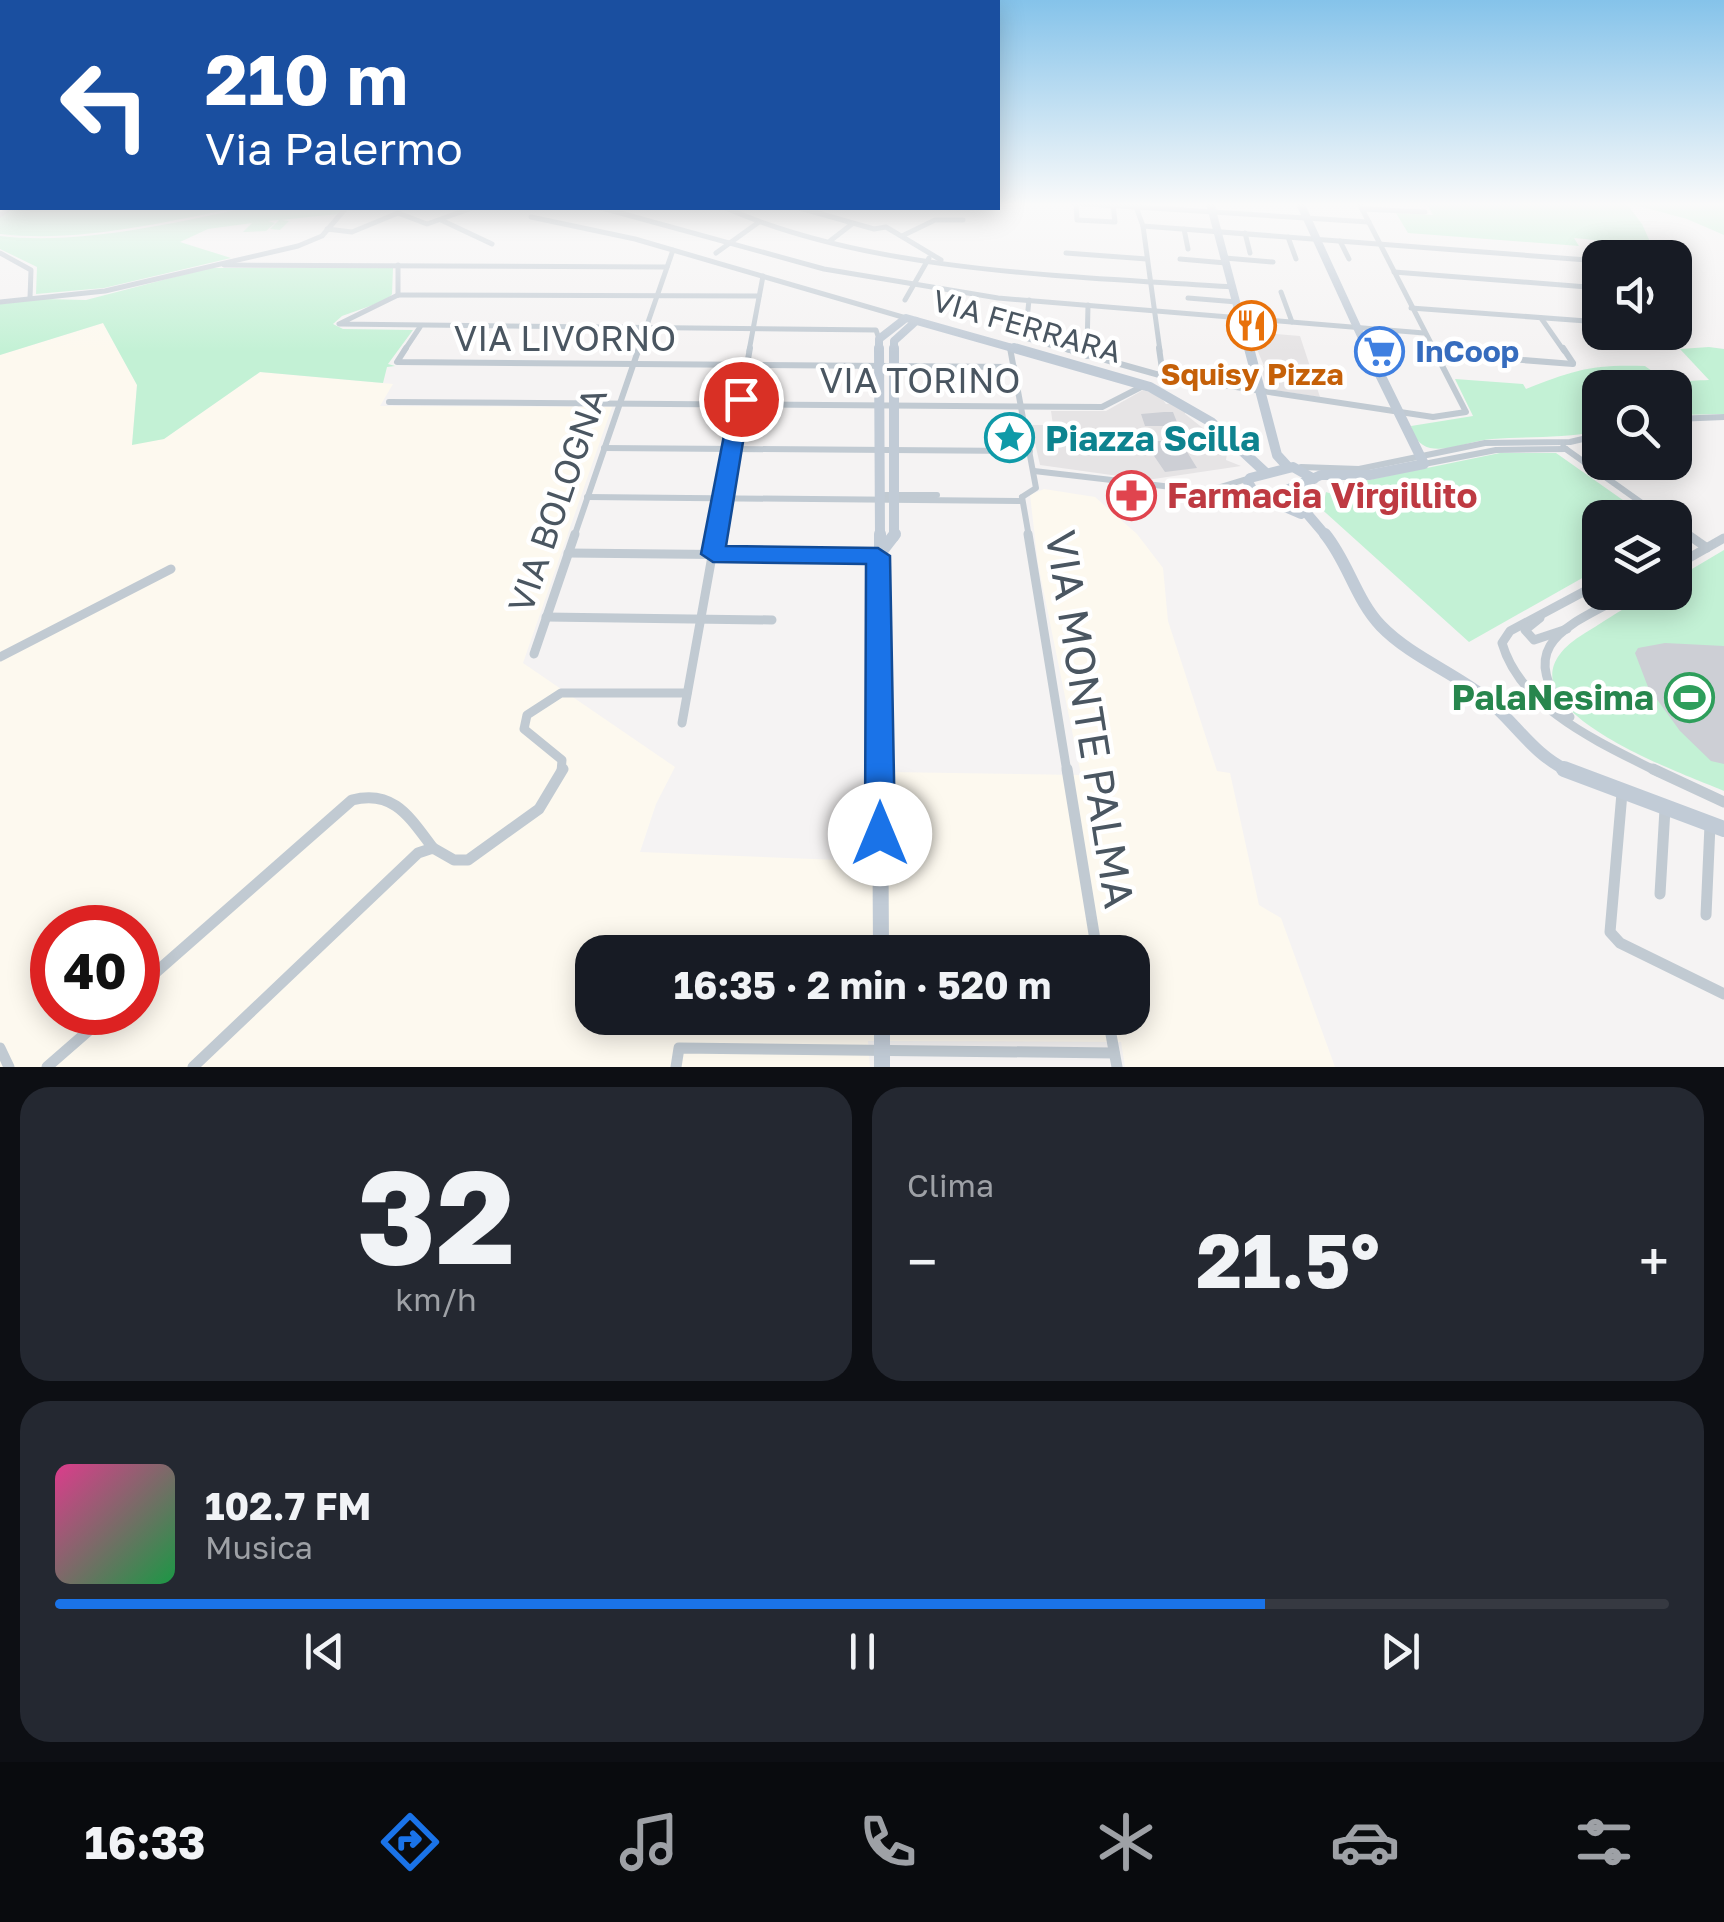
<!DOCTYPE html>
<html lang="it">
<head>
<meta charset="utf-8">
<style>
  body { margin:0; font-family:"Golos Text",sans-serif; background:#242831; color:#f1f3f6; height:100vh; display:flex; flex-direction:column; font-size:38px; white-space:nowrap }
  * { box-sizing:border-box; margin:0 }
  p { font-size:32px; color:#9ea1a6 }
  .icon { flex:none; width:55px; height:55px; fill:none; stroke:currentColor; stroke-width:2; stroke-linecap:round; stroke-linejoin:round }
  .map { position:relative; height:1067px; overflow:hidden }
  .drawer { display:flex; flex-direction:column; gap:20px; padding:20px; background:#0d0f14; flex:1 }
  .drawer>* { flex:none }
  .top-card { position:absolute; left:0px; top:0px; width:1000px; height:210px; box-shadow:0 5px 25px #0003; background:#1a4fa0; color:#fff; overflow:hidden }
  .buttons { position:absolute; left:1582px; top:240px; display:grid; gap:20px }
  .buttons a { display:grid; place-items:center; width:110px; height:110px; border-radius:20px; background:#171b24; box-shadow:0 5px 25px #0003; font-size:50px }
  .speed { position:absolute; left:30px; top:905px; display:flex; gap:20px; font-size:50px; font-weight:700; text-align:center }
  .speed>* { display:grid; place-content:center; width:130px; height:130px; border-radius:50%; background:#171b24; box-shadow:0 5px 25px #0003; line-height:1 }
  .speed .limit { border:15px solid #d22; background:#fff; color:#111 }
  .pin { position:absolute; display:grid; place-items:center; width:85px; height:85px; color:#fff; margin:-42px; border:5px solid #fff; border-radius:50%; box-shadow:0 2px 10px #0007 }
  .me { position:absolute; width:110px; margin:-55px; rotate:0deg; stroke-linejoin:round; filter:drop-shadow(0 0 8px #0008) }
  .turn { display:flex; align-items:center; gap:35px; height:210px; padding:0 40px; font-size:45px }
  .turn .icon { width:130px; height:130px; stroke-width:2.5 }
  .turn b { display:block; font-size:70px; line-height:85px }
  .big { font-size:75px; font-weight:700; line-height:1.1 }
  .drawer .widget { flex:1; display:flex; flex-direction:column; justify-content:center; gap:15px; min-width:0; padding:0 35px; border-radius:30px; background:#242831 }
  .drawer .dial { align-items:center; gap:0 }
  .dial b { font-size:130px; line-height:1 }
  .song { display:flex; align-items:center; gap:30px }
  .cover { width:120px; height:120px; border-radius:15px; background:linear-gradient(135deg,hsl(330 70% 55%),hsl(140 70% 35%)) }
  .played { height:10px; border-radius:5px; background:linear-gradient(90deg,#1a73e8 75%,#363941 75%) }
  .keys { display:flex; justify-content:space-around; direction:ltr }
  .heat { display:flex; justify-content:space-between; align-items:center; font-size:55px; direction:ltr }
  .drawer .tiles { flex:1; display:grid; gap:20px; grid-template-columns:1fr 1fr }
  .widget:last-child { grid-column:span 2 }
  .trip { position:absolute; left:575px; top:935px; width:575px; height:100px; border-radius:30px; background:#171b24; box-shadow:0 5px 25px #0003; font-weight:700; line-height:100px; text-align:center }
  .dock { display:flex; height:160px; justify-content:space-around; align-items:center; background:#090b0e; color:#9ea1a6 }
  .dock .icon { width:70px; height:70px }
  .dock .selected { color:#1a73e8 }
  .dock b { font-size:45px; color:#f1f3f6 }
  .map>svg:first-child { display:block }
</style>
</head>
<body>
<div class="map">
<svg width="1724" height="1067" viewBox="0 0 1724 1067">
  <rect width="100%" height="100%" fill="#f5f3f3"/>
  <path fill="#fdf9ef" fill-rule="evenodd" d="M103,323l34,62 -5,59 32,-5 96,-67 133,12 -13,22 232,1 -89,256 152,104 -19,37 -16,48 249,10 -2,-90 194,3 -43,-211 -8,-69 14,-6 51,8 42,37 26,34 5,53 49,150 13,2 29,132 22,13 54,149h-210l-4,-25 -253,-1 2,26h-870v-712zM52,928h86v84h-86zM592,952h540v66h-540z"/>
  <g fill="#e6e4e5">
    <path d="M1252,332l48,4 20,61 -53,-8 -6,-21 3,-2 -8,-19 3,-2z"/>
    <path d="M1143,390l17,6 6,8 8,-1 12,7 -1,4 43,34 -2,12 15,6 -94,14 -107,-15 -9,-40h22l-2,-14h55z"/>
  </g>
  <g fill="#c3f1d5">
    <path d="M1426,203h200l16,21 15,33h-53l-10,-17 -20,-2 5,8 -171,-13 -12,-20 37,2z"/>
    <path d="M1628,203h96v32l-37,-16z"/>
    <path d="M13,208h223c-76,15 -159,35 -236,26v-17z"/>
    <path d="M246,208h98l-7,6 -56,6 8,1 -9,9 -10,-1 9,-9 -11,1 7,2 -9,8 -23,1 9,-9 -44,6 -28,13 51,16 -127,30 -68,6 1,-27 -37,-18v-13c80,9 168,-12 246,-28z"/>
    <path d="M209,268h184l-1,26 -5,6 -45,16 -9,8 10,5 70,1 -25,34 7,2 -8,1 -4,16 -123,-11 -96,67 -32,6 5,-60 -34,-62 -103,32v-51l44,-5 42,1z"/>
    <path d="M1709,347l15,2v65l-49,1v-27h-75v43c-37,8 -71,5 -108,8 -20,1 -43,13 -62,9 -11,-3 -17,-11 -19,-22l62,-10 -18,-37 68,5 3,5c47,-19 67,-25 119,-23 27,20 29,15 64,14l-29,-31z"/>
    <path d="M1500,453h56l91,64 -47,1v50l-131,74 -163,-147 8,-3 11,5 1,-5 9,3 15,-6 -6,-4z"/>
    <path d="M1724,550v241c-47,-20 -250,-91 -139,-158 29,-17 56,-40 90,-41v-13z"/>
  </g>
  <g fill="#cdcfd5">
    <path d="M1164,412h9l7,18 -7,-1 24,39 -32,4 -15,-22 -3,-9h24l-5,-15h-21l-4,-12z"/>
    <path d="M1665,643l59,3v118l-13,-3 -31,-30 -32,-44 -13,-34 3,-5z"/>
  </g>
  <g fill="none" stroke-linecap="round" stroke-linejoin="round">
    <g stroke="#c1cad2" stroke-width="5">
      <path d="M1073,203l296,19"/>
      <path d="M1076,203l1,17 38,2 -2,-17"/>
      <path d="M1359,203l76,148"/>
      <path d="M1136,207l7,19 17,125"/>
      <path d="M602,208l222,61 174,29 426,35"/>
      <path d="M726,208c147,65 347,68 507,79"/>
      <path d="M800,208l74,21 12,-2 55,33"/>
      <path d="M1362,209l63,3"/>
      <path d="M0,215l10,-7"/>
      <path d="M531,217l104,22 271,79"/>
      <path d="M441,220l51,24"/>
      <path d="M1143,226l457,35"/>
      <path d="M327,229l25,3 46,-19 29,11 45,-16"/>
      <path d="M1184,229l4,20"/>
      <path d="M1245,233l5,20"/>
      <path d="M902,236l33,-16h28"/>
      <path d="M1288,237l8,22"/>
      <path d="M830,241l22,-17"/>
      <path d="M1340,241l9,18"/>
      <path d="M0,253l31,17 -1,28"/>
      <path d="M716,253l43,-31"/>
      <path d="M1066,253l81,6"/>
      <path d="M1225,258l48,4"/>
      <path d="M1180,259l46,4"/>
      <path d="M224,265l443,2"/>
      <path d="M398,265v30"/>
      <path d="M1394,272l206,16"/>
      <path d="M1281,292l11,30"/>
      <path d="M398,295l-59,29 537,6 3,9"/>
      <path d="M398,295l361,1"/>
      <path d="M1188,298l49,4"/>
      <path d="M905,300l24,-42"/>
      <path d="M1029,300l-4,38 47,13"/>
      <path d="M0,302l105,-11 193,-45 24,-10 24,-28"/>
      <path d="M1411,308l189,14"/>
      <path d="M1541,318l23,33"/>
      <path d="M1675,328l12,1"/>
      <path d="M1010,346l1,5"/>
      <path d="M404,351l16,-24"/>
      <path d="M638,351l35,-101"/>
      <path d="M749,351l14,-75"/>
      <path d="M1087,351l1,-46"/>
    </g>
    <g stroke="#c1cad2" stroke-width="6">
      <path d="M406,348l-9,14 617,5"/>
      <path d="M1010,348l26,140 -14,9"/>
      <path d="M1063,348l100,28 270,41 33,-5 -33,-64"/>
      <path d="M1159,348l4,28"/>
      <path d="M1563,348l10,15"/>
      <path d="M1434,353l139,11"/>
      <path d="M1087,356v-8"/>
      <path d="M389,402l713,5 43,-22"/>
      <path d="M1675,419l49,-2"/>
      <path d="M1563,447l100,71"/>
      <path d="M604,448l426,3"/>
      <path d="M1424,464l72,-14 70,-1"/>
      <path d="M1301,467l58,2 126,-26 85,-1 30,-7"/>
      <path d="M1034,471l224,26"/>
      <path d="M1217,488l33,-10"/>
      <path d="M879,495h58"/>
      <path d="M587,497l435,4"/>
      <path d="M1022,497l7,40"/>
      <path d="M1675,526l16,11"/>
      <path d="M574,537l65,-189"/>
      <path d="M716,537l34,-189"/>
    </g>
    <g stroke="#c1cad2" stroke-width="9">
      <path d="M1028,534l39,238"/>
      <path d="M1687,534l20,14"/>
      <path d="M568,553l310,3"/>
      <path d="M1675,566l49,-28"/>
      <path d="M1600,583l-90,48 -8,12c19,66 99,100 156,129"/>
      <path d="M546,617l226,3"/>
      <path d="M1540,618l-15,12 9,10 33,-11"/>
      <path d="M534,654l41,-120"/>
      <path d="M0,657l171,-88"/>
      <path d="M1570,717c-60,-75 -1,-91 61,-125"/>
      <path d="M682,723l34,-189"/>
      <path d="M561,772l1,-12 -38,-31 3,-14 34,-22h126"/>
    </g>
    <g stroke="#c1cad2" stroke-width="11">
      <path d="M1067,769l30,183"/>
      <path d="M1653,769l71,33"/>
      <path d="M1622,793l-12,139 10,11 104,51"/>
      <path d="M1660,894l5,-85"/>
      <path d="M1706,915l4,-90"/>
      <path d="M138,988l214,-188c42,-11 58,18 81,48"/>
      <path d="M1108,1018l9,49"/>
      <path d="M0,1048l9,19"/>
      <path d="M47,1067l63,-55"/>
      <path d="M193,1067l225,-214 15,-5 21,12h14l71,-51 24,-40"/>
      <path d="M676,1067l3,-19 435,5"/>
    </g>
    <g stroke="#c1cbd6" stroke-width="8">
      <path d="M1210,203l39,148"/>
      <path d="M1300,203l68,148"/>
      <path d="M879,351v-12l27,-21 117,33"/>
      <path d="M894,351v-10l22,-20"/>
    </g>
    <g stroke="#c1cbd6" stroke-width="10">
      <path d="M879,348l1,189"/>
      <path d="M1014,348l136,39 61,35 55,51"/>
      <path d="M1249,348l28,107 11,12"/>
      <path d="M1287,490l40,47"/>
      <path d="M1268,498l53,-23h48l55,-11 -57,-116"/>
      <path d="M1301,514l-46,-20 -7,-12 2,-4 43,-11 21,12"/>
      <path d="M894,537v-189"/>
    </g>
    <g stroke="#c1cbd6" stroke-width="12">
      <path d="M880,534v238"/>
      <path d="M1325,534c23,28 31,66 56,92 28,29 71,46 102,70 31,24 50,60 88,76"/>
      <path d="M878,556l17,-22"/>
    </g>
    <g stroke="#c1cbd6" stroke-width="16">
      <path d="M880,769l1,183"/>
      <path d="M1564,769l160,60"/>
      <path d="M882,1018v49"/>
    </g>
  </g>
  <linearGradient id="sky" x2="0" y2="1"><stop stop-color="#85c3ea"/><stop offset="0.58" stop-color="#fafafa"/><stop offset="1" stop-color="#fafafa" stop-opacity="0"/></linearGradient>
  <rect width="1724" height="352" fill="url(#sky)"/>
  <path fill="#1a73e8" stroke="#114b97" stroke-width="2.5" d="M741,393l9,6 -24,147 152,2 12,8 5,278 -4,9 -11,4 -11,-4 -4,-9 1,-270 -153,-2 -12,-8 30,-155z"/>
  <defs>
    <symbol id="restaurant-ring" viewBox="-11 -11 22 22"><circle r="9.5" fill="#fff" stroke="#e8710a" stroke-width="1.5"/><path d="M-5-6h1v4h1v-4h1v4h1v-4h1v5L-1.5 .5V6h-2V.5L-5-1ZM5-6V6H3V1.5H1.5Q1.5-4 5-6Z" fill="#e8710a"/></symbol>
    <symbol id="supermarket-ring" viewBox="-11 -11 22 22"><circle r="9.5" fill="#fff" stroke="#3f7fe0" stroke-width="1.5"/><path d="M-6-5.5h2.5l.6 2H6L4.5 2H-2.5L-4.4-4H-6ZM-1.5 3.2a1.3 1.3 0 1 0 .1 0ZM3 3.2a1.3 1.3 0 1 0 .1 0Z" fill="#3f7fe0"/></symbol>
    <symbol id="sight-ring" viewBox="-11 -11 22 22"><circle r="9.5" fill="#fff" stroke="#0f9aa8" stroke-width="1.5"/><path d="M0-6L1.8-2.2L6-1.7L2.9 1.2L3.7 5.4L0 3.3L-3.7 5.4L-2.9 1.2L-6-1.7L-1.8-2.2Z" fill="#0f9aa8"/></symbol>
    <symbol id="pharmacy-ring" viewBox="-11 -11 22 22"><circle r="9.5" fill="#fff" stroke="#e0444e" stroke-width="1.5"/><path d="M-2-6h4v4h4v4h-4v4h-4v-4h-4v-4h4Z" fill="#e0444e"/></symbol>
    <symbol id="stadium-ring" viewBox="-11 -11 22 22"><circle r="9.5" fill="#fff" stroke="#2e9e5b" stroke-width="1.5"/><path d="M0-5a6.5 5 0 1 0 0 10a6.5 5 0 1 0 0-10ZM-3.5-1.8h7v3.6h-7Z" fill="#2e9e5b"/></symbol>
  </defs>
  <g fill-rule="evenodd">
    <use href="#restaurant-ring" x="1224" y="298" width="55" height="55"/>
    <use href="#supermarket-ring" x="1352" y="324" width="55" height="55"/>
    <use href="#sight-ring" x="982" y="410" width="55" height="55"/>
    <use href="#pharmacy-ring" x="1104" y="468" width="55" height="55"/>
    <use href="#stadium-ring" x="1662" y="670" width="55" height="55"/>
  </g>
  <g text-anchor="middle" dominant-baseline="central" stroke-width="9" stroke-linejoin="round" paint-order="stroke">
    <g font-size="30" fill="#4a5661" stroke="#fff">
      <text transform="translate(1027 326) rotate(16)">VIA FERRARA</text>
    </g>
    <g font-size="30" font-weight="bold" fill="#366cbe" stroke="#fff" text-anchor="start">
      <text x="1415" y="351">InCoop</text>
    </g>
    <g font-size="30" font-weight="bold" fill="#c56008" stroke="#fff">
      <text x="1252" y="374">Squisy Pizza</text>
    </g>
    <g font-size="35" fill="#4a5661" stroke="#fff">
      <text x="565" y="338">VIA LIVORNO</text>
      <text x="920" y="380">VIA TORINO</text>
      <text transform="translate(557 500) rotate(-71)">VIA BOLOGNA</text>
    </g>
    <g font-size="35" font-weight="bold" fill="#0d838f" stroke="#fff" text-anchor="start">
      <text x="1045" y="438">Piazza Scilla</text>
    </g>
    <g font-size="35" font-weight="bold" fill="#be3a42" stroke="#fff" text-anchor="start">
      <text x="1167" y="495">Farmacia Virgillito</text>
    </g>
    <g font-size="35" font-weight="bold" fill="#27864d" stroke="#fff" text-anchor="end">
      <text x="1654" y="697">PalaNesima</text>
    </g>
    <g font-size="42" fill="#4a5661" stroke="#fff">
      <text transform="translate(1091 719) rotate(81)">VIA MONTE PALMA</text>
    </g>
  </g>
</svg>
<div class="buttons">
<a><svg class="icon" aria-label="sound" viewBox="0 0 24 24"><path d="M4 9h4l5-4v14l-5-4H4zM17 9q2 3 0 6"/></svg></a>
<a><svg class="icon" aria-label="search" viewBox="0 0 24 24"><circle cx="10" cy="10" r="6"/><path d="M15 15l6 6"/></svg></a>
<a><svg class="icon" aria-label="layers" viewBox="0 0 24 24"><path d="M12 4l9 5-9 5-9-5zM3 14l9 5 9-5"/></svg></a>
</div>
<div class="speed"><div class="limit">40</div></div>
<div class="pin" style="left:741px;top:399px;background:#d93025"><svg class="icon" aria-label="arrive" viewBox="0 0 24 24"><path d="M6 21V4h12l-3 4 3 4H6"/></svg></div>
<svg class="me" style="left:880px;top:834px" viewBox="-20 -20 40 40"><circle r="19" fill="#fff"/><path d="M0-13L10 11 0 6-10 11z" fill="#1a73e8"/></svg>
<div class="trip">16:35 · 2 min · 520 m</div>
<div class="top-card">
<div class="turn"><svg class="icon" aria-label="left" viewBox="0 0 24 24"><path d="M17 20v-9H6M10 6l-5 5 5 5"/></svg><div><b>210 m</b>Via Palermo</div></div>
</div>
</div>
<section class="drawer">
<div class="tiles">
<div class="widget dial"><b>32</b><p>km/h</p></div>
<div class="widget"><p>Clima</p>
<div class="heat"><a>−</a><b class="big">21.5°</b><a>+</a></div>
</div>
<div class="widget">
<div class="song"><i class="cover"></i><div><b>102.7 FM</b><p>Musica</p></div></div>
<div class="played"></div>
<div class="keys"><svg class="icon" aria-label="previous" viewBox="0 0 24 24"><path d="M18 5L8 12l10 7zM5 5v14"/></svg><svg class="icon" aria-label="pause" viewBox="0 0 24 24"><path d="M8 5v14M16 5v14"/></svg><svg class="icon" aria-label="next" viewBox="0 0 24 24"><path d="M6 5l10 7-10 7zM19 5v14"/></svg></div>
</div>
</div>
</section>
<nav class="dock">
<b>16:33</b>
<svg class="icon selected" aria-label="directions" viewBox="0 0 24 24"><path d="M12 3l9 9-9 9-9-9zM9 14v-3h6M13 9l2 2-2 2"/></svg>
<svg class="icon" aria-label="music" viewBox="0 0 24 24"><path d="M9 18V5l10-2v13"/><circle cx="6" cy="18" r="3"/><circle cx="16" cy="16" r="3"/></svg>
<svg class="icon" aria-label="phone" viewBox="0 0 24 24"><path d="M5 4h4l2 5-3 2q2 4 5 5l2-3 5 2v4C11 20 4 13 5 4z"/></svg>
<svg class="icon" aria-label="climate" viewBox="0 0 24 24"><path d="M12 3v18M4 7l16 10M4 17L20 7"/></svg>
<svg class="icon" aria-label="car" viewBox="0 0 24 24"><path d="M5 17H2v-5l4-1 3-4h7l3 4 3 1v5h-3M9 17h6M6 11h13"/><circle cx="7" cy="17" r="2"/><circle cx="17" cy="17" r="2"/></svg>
<svg class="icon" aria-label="filters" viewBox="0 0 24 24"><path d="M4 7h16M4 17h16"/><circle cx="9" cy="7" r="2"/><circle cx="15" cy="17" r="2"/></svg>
</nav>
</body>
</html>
